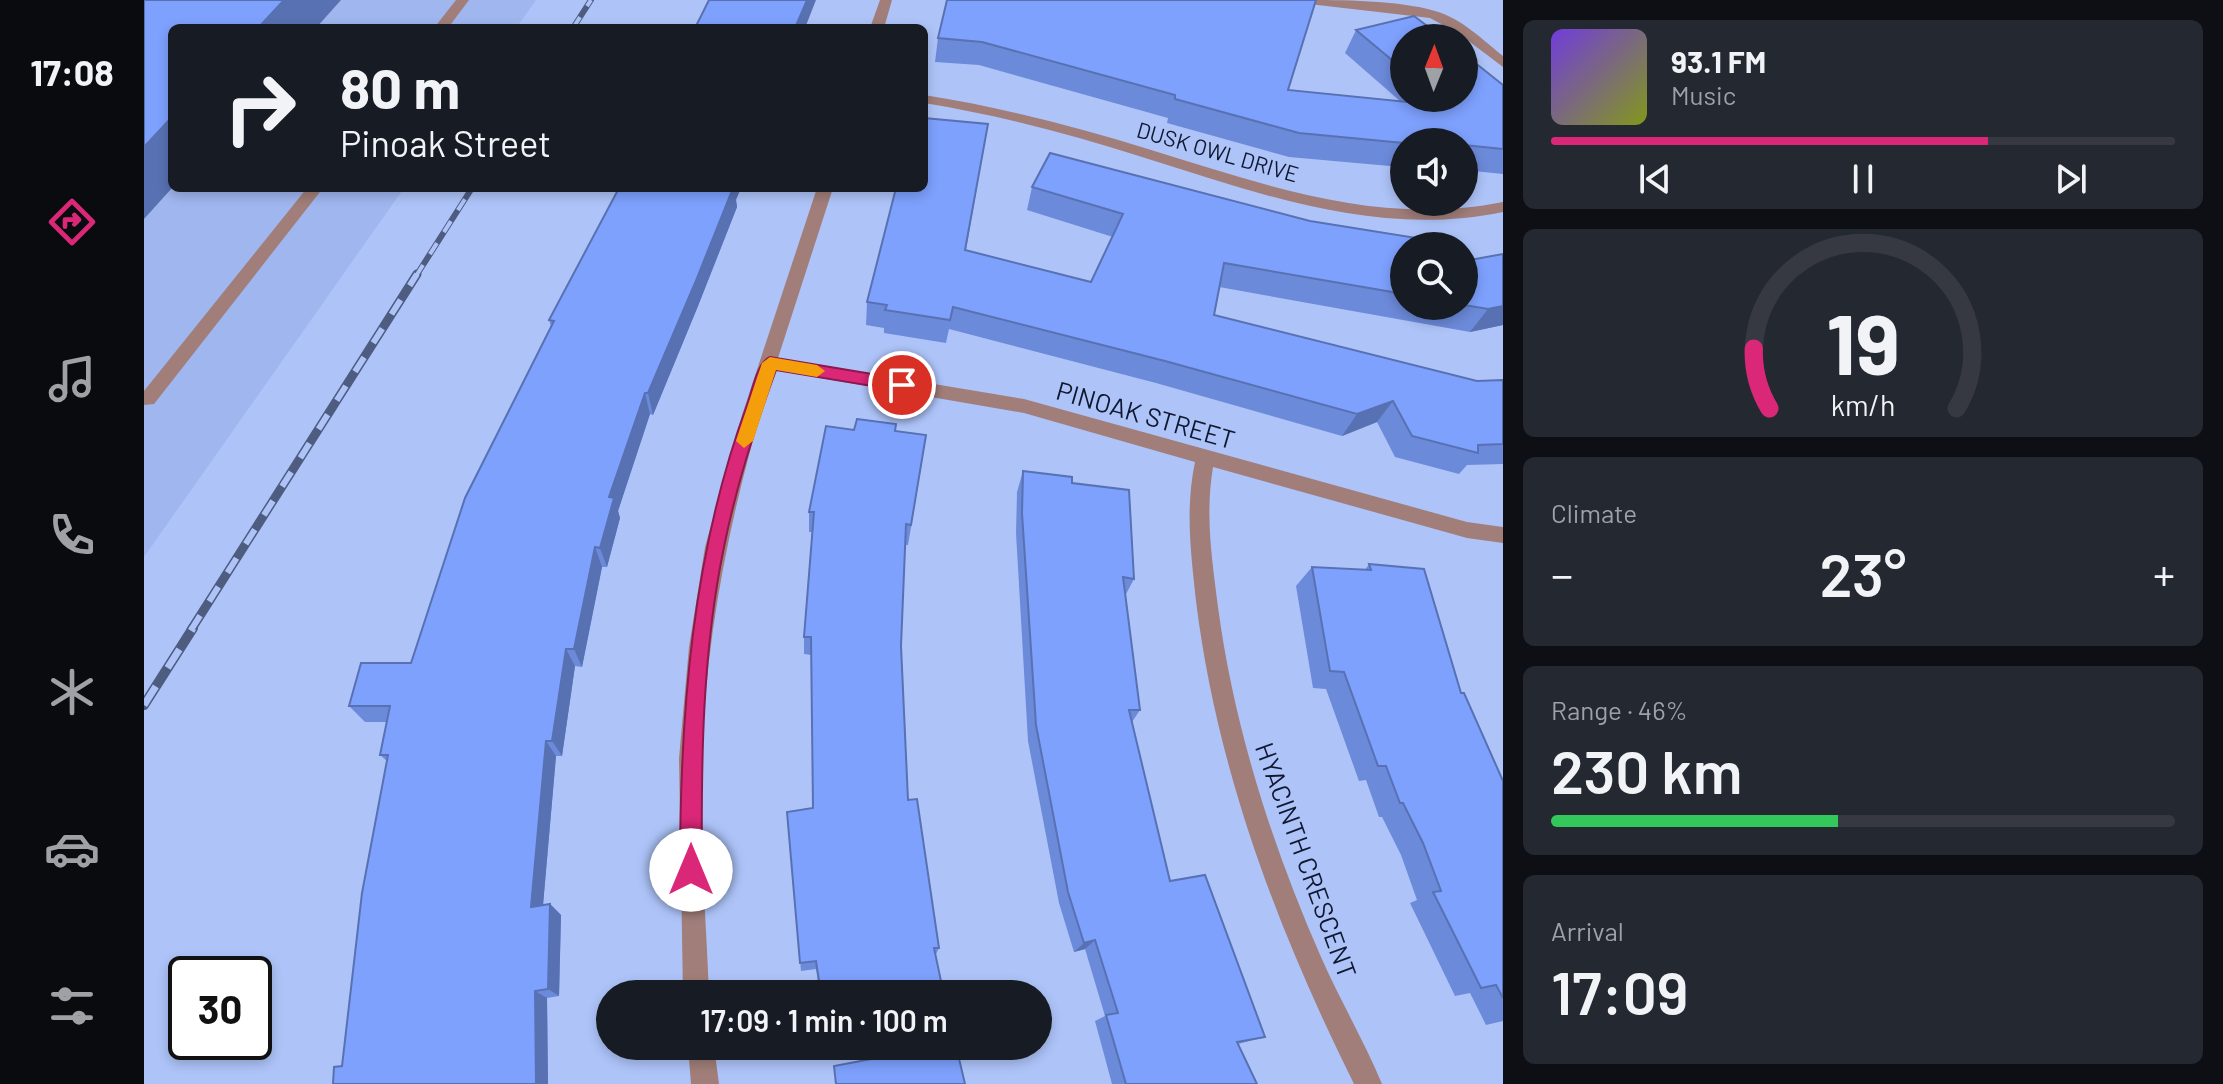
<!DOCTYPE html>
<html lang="en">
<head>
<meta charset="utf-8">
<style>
  body { margin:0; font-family:Barlow,sans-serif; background:#242831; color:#f1f3f6; height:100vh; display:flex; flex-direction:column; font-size:30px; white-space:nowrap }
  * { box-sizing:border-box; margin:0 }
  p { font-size:26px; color:#9ea1a6 }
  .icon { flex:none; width:44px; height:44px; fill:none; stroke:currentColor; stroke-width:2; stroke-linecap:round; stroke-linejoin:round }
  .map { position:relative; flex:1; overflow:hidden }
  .drawer { display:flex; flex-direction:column; gap:20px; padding:20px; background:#0d0f14; width:720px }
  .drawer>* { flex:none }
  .top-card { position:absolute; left:24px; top:24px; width:760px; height:168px; border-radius:12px; box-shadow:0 4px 12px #0003; background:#171b24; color:#f1f3f6; overflow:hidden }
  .needle { width:52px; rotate:1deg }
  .fabs { position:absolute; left:1246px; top:24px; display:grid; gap:16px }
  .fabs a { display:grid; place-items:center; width:88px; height:88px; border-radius:50%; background:#171b24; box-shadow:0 4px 12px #0003; font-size:40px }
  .speed { position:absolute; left:24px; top:956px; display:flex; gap:16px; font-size:40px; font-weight:700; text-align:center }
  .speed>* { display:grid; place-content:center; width:104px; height:104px; border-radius:50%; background:#171b24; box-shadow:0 4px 12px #0003; line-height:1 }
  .speed .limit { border:4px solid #111; border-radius:12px; background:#fff; color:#111 }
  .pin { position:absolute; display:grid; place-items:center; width:68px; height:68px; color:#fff; margin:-34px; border:4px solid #fff; border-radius:50%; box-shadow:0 2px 8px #0007 }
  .me { position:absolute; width:88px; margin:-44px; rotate:0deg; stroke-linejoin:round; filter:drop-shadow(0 0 6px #0008) }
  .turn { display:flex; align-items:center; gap:28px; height:168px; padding:0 40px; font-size:36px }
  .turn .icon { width:104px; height:104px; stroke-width:2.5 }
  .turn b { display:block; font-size:56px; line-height:68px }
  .big { font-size:60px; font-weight:600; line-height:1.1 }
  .drawer .tile { flex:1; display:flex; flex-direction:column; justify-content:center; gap:12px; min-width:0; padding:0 28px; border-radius:12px; background:#242831 }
  .drawer .dial { align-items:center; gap:0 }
  .dial svg { height:208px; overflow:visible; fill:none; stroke:#363941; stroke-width:7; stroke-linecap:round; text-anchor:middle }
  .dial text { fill:#f1f3f6; stroke:none }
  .song { display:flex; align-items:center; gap:24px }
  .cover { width:96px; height:96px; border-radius:12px; background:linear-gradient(135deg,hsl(260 70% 55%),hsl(70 70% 35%)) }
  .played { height:8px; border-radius:4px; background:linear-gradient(90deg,#db2777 70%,#363941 70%) }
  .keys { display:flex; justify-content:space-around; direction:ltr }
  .heat { display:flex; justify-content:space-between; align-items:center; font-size:44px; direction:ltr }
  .charge { height:12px; border-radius:6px; background:linear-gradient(90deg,#34c759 46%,#363941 0) }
  .trip { position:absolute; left:452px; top:980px; width:456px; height:80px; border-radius:40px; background:#171b24; box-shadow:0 4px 12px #0003; font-weight:600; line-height:80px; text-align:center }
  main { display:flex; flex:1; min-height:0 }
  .menu { display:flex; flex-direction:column; width:144px; justify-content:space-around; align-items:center; background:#090b0e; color:#9ea1a6 }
  .menu .icon { width:56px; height:56px }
  .menu .selected { color:#db2777 }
  .menu b { font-size:36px; color:#f1f3f6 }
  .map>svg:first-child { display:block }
</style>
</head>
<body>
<main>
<nav class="menu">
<b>17:08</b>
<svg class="icon selected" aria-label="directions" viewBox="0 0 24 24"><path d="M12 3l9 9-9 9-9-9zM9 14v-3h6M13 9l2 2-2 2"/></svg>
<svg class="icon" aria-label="music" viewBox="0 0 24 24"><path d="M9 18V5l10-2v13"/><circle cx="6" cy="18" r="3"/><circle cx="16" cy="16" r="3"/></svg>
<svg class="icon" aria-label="phone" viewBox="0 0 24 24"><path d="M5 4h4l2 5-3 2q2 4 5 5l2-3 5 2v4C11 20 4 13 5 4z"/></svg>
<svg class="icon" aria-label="climate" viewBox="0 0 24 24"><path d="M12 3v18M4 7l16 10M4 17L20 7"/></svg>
<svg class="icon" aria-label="car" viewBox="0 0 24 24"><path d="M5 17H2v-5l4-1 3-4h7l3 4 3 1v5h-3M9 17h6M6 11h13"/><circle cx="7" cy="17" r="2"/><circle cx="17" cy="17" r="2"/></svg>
<svg class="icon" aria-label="filters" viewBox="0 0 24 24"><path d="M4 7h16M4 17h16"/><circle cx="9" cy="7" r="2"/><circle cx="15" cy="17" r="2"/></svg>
</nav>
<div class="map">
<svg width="1359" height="1084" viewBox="0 0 1359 1084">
  <rect width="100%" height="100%" fill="#aec4f9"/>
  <path fill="#9fb6ef" d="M0,0h392l-20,28h-344v160h232l-260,369z"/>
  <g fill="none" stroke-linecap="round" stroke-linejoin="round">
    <g fill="#a17e79" fill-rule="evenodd">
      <path d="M312,0h13l-21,28h-14z"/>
      <path d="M163,188h16l-169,216 -10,1v-14z"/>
    </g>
    <g fill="#a17e79" fill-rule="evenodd">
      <path d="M736,0h12l-8,28h-14z"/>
      <path d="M1159,0c38,0 95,0 132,11 26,7 48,29 68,45v11l-45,-34 -28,-15 -121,-14z"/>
      <path d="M780,95c76,12 150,31 224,54 118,36 230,78 355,53v10c-126,26 -242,-18 -361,-55 -72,-23 -144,-42 -218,-54z"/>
      <path d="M673,188h16l-55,170 246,41 443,123 36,5v16l-36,-5 -254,-71c-8,48 -1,92 5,140 16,120 54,239 103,350 19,43 43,84 61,127h-28c-76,-153 -137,-313 -158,-483 -5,-48 -11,-91 -1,-139l-171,-49 -250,-43c-40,126 -68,255 -72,387 -3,78 4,159 7,237h-26l-4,-236 10,-111 16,-100 37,-132z"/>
      <path d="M544,1046h26l5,38h-28z"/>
    </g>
    <defs>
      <g id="rail-far2">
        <path d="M429,28l18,-28"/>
        <path d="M272,276l56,-88"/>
      </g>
      <path id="rail-far1" d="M47,630l226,-356"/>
      <path id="rail" d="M0,705l49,-77"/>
    </defs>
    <use href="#rail-far2" stroke="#4e5c7f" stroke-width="6"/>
    <use href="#rail-far1" stroke="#4e5c7f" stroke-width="9"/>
    <use href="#rail" stroke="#4e5c7f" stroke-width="10"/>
    <use href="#rail-far2" stroke="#aec4f9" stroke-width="4" stroke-dasharray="13" stroke-linecap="butt"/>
    <use href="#rail-far1" stroke="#aec4f9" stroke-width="6" stroke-dasharray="17" stroke-linecap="butt"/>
    <use href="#rail" stroke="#aec4f9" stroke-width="7" stroke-dasharray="22" stroke-linecap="butt"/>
  </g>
  <g fill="#6c8ada">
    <path d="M803,0l341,90 112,11 -55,-48 11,-23 48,8v60h60l39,-13v89l-39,-4v-28h-60v21l-3,4 -112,-10 -122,-34 1,-5 -189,-53 -44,-3 3,-24z"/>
    <path d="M844,124l-22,126 125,32 22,-45 -86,-27 5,-23 372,59v60h60v-45l39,-7v71l-33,7 -251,-45 -5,28 263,66 26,-1v84l-36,1 -8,9 -64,-17 -18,-35 -35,14 -186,-53 -207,-54 -3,14 -62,-10v-5l-18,-3 1,-23 28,-111v-3h29z"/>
    <path d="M592,200l1,7 -39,99 -45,109 -3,-1 -32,97 2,7 -13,49h-5l-20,100 -7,-1 -13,90h-6l-13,149 7,-1 11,11 -2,81 -12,2 1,86h-215l9,-18 45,-305 -7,-6 7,-33h-22l-16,-16 62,-43 140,-337 -2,-6z"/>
    <path d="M710,430l41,1 28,25 -15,89h-3l-4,101 7,154 31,148 -4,8 1,32 -20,6h-96l-4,-25 -15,2 -14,-159 26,-4 -2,-153 -7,-1v-17l8,-105h-3v-20z"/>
    <path d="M879,471l49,12 62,96 -9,17 15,114 -8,12 38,159 95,156 -27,7 19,40h-145l-17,-63 10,-5 -20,-67 -11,3 -15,-49 -31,-162 -12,-208 1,-41z"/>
    <path d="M1225,564l92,129 42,88v240l-17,4 -16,-32 -15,3 -45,-93 7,-3 -16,-45 -19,-38h-3l-13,-37 -7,1 -33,-92 -13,-1 -17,-102 16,-19 53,3z"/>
  </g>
  <g fill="#5871b2">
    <path d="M140,0h57l-25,28h-58z"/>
    <path d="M663,0h9l-11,28h-10z"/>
    <path d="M28,117v71l-28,31v-72z"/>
    <path d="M588,188h9l-5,12 1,7 -39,99 -45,109 -5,-22z"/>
    <path d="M1359,306v19l-33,7 18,-23z"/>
    <path d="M501,393l5,21 -32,97 2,7 -13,49 -7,-19 9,-51z"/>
    <path d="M1249,401l-16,21 -35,14 15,-22z"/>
    <path d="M451,547l7,20 -20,100 -8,-18z"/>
    <path d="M422,649l9,17 -13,90 -10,-15z"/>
    <path d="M402,741l10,15 -14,161 -11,-10z"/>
    <path d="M406,904l11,11 -2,81 -11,-7z"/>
    <path d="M951,940l-10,9 -11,3 10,-9z"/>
    <path d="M797,981l-5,7 -20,6h-25z"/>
    <path d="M391,991l12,7 1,86h-12z"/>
  </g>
  <g fill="#7ea1fe" stroke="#5871b2" stroke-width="2">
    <path d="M0,0h140l-26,28h-86v89l-28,30z"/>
    <path d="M565,0h98l-12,28h-100z"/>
    <path d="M803,0h369l-28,90 159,16 -9,-8h26v-44l39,31v64l-39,-4v-3h-25l-25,-3v3l-10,1 -105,-10 -124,-34v-4l-193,-53 -44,-4z"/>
    <path d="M1270,16l29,22h-39v32l-48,-40z"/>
    <path d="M780,118l64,6 -23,126 126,32 32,-68 -91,-27 18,-34 260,68 144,23v2h-50v48l-180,-31 -10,52 263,66 26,-1v64l-25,1v8l-66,-17 -19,-35 -36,13 -192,-53 -212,-54 -3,13 -65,-10 2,-5 -20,-3 29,-114h28z"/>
    <path d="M475,188h114l-38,95 -47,110h-3l-36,104 5,1 -14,50 -5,-1 -21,102h-8l-14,92h-6l-15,166 19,-3 -2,85 -13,2 1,93h-203l1,-17 8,-1 20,-173 26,-138h-8l10,-49h-41l12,-43h50l54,-165 89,-177 -5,-1z"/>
    <path d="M1359,254v52l-15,3 -24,-4v-44z"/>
    <path d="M713,419l39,5 -1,7 31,4 -15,90 -5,-1 -5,122 7,154 9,-1 22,149h-5l7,33 -50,13h-70l-5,-33 -16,2 -13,-151 26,-4 -2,-171h-7l10,-125h-5l17,-86 28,4z"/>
    <path d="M879,471l49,6v6l57,7 5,89 -11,-2 17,133h-11l41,171 35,-6 60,162 -28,5 20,42h-131l-20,-69 12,-2 -23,-73 -11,3 -16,-51 -32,-167 -14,-212z"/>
    <path d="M1225,564l55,5 37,124h3l39,88v217l-7,-13 -15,3 -48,-96 8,-1 -18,-48 -20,-40h-3l-14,-37h-8l-34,-94 -14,-1 -18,-104 59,3z"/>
    <path d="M796,1046h16l9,38h-129l-2,-18z"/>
  </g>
  <path fill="#db2777" stroke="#8e194d" stroke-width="2" d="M626,357l132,22 9,6 -9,6 -126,-21c-21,57 -40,117 -52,177 -22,106 -23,216 -22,323l-4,8 -7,3 -8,-3 -3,-8c0,-157 12,-316 67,-465 5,-13 10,-43 23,-48z"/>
  <path fill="#f59e0b" d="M626,357l47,8 8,6 -8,6 -41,-7 -23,71 -9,7 -8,-7 26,-78z"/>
  <g text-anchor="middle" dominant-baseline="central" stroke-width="7" stroke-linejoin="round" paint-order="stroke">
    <g font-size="22" fill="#101830" stroke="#aec4f9">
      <text transform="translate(1074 151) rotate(16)">DUSK OWL DRIVE</text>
    </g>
    <g font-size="26" fill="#101830" stroke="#aec4f9">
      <text transform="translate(1002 414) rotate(16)">PINOAK STREET</text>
      <text transform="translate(1163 860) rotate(70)">HYACINTH CRESCENT</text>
    </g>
  </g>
</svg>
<div class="fabs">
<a><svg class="needle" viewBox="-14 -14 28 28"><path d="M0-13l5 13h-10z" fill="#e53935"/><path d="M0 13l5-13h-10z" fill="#9ea1a6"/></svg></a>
<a><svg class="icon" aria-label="sound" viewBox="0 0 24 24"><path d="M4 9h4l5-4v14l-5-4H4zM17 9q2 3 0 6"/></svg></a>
<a><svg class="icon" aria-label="search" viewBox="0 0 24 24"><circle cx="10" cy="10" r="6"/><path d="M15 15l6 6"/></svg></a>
</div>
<div class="speed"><div class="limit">30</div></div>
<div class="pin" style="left:758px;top:385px;background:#d93025"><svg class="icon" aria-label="arrive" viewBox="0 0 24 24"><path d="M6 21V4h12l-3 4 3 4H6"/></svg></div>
<svg class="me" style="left:547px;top:870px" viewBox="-20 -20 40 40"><circle r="19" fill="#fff"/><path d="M0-13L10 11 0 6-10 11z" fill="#db2777"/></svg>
<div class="trip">17:09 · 1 min · 100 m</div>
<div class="top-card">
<div class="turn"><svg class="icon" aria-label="right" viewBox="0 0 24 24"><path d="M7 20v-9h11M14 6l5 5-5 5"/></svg><div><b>80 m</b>Pinoak Street</div></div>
</div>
</div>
<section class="drawer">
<div class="tile">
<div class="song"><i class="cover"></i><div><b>93.1 FM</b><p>Music</p></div></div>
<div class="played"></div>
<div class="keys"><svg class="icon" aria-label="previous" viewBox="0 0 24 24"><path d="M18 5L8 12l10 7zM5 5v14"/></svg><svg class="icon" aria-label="pause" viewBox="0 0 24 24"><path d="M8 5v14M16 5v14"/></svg><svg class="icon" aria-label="next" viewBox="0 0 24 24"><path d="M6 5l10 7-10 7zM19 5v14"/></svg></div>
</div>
<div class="tile dial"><svg viewBox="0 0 100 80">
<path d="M14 69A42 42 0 1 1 86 69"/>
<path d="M14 69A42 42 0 0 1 8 46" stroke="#db2777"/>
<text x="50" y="56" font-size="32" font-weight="700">19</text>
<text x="50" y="72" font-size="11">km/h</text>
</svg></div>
<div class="tile"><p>Climate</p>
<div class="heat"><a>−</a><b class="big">23°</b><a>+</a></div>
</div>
<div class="tile"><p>Range · 46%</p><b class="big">230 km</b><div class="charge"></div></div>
<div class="tile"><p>Arrival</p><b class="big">17:09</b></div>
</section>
</main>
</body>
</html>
